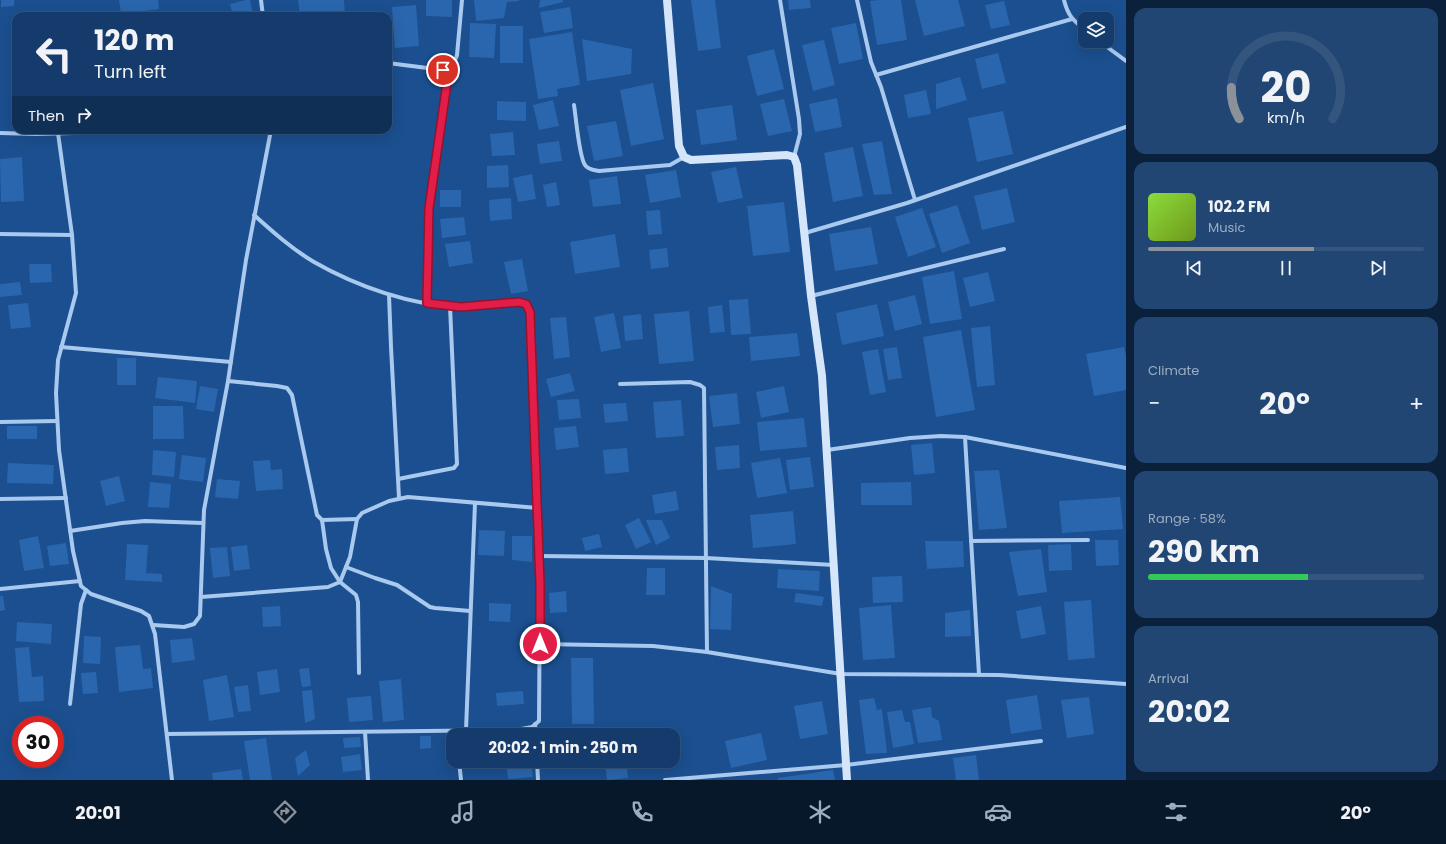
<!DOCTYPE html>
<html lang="en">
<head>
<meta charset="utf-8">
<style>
  body { margin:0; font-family:Poppins,sans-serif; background:#214673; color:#f1f3f6; height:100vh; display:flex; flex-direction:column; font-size:15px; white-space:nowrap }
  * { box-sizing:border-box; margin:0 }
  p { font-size:13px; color:#9dadc1 }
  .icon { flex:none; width:22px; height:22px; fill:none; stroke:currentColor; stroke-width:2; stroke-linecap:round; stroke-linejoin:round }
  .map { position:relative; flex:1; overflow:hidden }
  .drawer { display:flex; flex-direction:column; gap:8px; padding:8px; background:#0b203b; width:320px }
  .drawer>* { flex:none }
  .guide { position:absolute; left:12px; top:12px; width:380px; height:122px; border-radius:12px; box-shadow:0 4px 16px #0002,0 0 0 1px #33557e; background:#143b6b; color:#f1f3f6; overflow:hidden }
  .tools { position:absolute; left:1078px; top:12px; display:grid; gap:8px }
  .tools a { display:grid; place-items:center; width:36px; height:36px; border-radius:8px; background:#143b6b; box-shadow:0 4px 16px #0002,0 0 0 1px #33557e; font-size:20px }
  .speed { position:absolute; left:12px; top:716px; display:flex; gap:8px; font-size:20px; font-weight:700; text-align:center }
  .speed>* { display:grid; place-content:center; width:52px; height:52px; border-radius:50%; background:#143b6b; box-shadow:0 4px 16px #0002,0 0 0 1px #33557e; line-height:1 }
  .speed .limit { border:6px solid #d22; background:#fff; color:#111 }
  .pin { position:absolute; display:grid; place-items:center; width:34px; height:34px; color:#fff; margin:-17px; border:2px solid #fff; border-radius:50%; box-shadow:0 1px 4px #0007 }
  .me { position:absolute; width:44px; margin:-22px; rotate:0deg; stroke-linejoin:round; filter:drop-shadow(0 0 3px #0008) }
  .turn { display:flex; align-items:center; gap:14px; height:84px; padding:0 16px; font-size:18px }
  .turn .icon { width:52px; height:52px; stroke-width:2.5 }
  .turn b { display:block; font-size:28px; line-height:34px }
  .then { display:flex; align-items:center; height:38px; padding:0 16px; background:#0003; gap:8px; font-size:15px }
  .big { font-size:30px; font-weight:700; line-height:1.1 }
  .drawer .card { flex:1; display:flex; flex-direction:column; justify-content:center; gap:6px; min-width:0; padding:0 14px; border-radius:12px; background:#214673 }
  .drawer .dial { align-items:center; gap:0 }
  .dial svg { height:104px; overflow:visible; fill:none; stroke:#33557e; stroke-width:7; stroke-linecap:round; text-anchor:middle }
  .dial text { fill:#f1f3f6; stroke:none }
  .song { display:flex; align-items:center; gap:12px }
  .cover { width:48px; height:48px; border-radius:6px; background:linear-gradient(135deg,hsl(90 70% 55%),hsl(80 70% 35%)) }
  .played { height:4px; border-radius:2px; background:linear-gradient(90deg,#8c9099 60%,#33557e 60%) }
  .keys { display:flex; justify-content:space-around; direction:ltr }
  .heat { display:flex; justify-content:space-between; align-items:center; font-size:22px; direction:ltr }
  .charge { height:6px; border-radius:3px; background:linear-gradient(90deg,#34c759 58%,#33557e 0) }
  .trip { position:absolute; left:446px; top:728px; width:234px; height:40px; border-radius:12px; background:#143b6b; box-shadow:0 4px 16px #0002,0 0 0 1px #33557e; font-weight:700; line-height:40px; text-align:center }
  .dock { display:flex; height:64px; justify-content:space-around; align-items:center; background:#08182b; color:#9dadc1 }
  .dock .icon { width:28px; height:28px }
  .dock .active { color:#8c9099 }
  .dock b { font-size:18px; color:#f1f3f6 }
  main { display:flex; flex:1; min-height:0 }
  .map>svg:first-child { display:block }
</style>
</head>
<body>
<main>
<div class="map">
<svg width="1126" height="780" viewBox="0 0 1126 780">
  <rect width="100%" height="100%" fill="#1b4f8f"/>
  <g fill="#2a66ad">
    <path d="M1,0h13v6l-13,1z"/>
    <path d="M119,0h39l1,9 -38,5z"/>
    <path d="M246,0h4l3,14 -8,2h-12l-3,-12z"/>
    <path d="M298,0h46l1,16h-45z"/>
    <path d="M426,0h26v17l-26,-1z"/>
    <path d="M474,0h45v1l-12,1 -3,16 -28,3z"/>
    <path d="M540,0h23v2l-24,6z"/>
    <path d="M691,0h24l6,48 -23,3z"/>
    <path d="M788,0h22l1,8 -22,2z"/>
    <path d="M879,0h22l6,40 -30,5 -7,-44z"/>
    <path d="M915,0h43l7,26 -41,10z"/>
    <path d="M1004,1l6,24 -19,4 -6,-24z"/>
    <path d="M416,5l3,41 -24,2 -3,-41z"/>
    <path d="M570,7l3,21 -29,5 -4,-21z"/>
    <path d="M470,23l26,1 -2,34 -25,-1z"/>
    <path d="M856,23l7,36 -24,5 -8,-36z"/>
    <rect x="500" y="26" width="23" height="37"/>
    <path d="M572,32l8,53 -23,4 1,7 -20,3 -9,-60z"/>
    <path d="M582,39l50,10 -1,25 -44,7z"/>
    <path d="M824,40l11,45 -22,6 -11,-46z"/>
    <path d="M774,49l10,40 -27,7 -10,-40z"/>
    <path d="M998,53l8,30 -24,6 -7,-30z"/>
    <path d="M960,77l7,23 -31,9v-25z"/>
    <path d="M653,83l11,56 -33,7 -11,-56z"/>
    <path d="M926,90l5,24 -23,4 -4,-23z"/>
    <path d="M837,98l5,29 -27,5 -6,-28z"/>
    <path d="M784,99l8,32 -24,5 -8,-32z"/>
    <path d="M553,100l6,26 -20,4 -6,-25z"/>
    <path d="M497,101l29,1v19l-29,-1z"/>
    <path d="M732,105l5,35 -36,5 -5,-35z"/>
    <path d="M1003,111l10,43 -36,8 -9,-44z"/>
    <path d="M616,121l7,35 -29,5 -7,-35z"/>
    <path d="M513,132l2,23 -23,1 -2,-22z"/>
    <path d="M559,141l3,20 -22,3 -3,-20z"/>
    <path d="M882,141l10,53 -18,1 -12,-51z"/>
    <path d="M853,147l10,49 -30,6 -9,-49z"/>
    <path d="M22,157l2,44 -23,1 -1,-43z"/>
    <path d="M508,165l1,22 -22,1v-22z"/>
    <path d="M736,167l7,31 -25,5 -7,-31z"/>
    <path d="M676,170l5,27 -31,6 -5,-28z"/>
    <path d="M532,174l4,25 -18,3 -5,-24z"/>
    <path d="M617,176l4,28 -28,3 -4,-27z"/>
    <path d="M556,182l4,23 -13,2 -4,-22z"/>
    <path d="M1007,188l8,34 -33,8 -8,-34z"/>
    <rect x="440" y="190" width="21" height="17"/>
    <path d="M511,198l1,21 -22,2 -1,-21z"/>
    <path d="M784,202l6,50 -37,4 -6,-50z"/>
    <path d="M957,205l13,38 -28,10 -13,-39z"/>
    <path d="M922,208l14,39 -28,10 -13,-40z"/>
    <path d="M660,210l2,24 -14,1 -2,-24z"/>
    <path d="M464,217l2,18 -24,3 -2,-19z"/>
    <path d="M871,227l7,37 -43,7 -6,-37z"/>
    <path d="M615,234l5,33 -45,7 -5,-32z"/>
    <path d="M470,241l3,22 -24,4 -4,-23z"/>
    <path d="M667,248l2,19 -18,2 -2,-19z"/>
    <path d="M522,259l6,32 -17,3 -7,-32z"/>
    <path d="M29,264h22l1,18 -22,1z"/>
    <path d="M954,271l8,48 -32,5 -8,-47z"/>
    <path d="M988,272l7,29 -25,6 -7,-29z"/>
    <path d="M20,282l2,13 -22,2v-13z"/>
    <path d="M915,295l7,29 -27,7 -7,-29z"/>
    <path d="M748,299l3,35 -20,1 -2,-35z"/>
    <path d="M28,303l3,24 -20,2 -3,-24z"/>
    <path d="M877,304l7,32 -42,9 -6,-32z"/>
    <path d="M722,305l3,27 -15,1 -2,-26z"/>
    <path d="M689,311l5,50 -35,3 -5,-50z"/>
    <path d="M614,313l7,35 -20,4 -7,-35z"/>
    <path d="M641,314l2,25 -18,2 -2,-25z"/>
    <path d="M566,317l4,40 -16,2 -4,-41z"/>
    <path d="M990,326l5,59 -18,2 -6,-59z"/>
    <path d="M961,330l14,80 -39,7 -13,-80z"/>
    <path d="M797,333l3,23 -49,5 -2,-24z"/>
    <path d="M897,347l5,31 -14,2 -5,-31z"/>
    <path d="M1124,347l2,9v34l-32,6 -8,-42z"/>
    <path d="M878,349l8,43 -16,3 -8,-43z"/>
    <rect x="117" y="358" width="19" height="27"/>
    <path d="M570,373l5,18 -24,6 -5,-18z"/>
    <path d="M158,377l39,4 -2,22 -40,-5z"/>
    <path d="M200,386l18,3 -4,23 -18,-3z"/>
    <path d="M784,386l5,26 -28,6 -5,-26z"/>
    <path d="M737,393l3,31 -27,3 -4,-31z"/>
    <path d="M579,399l2,19 -22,2 -2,-20z"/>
    <path d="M681,400l3,36 -28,2 -3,-36z"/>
    <path d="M626,403l2,18 -23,2 -2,-19z"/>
    <path d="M153,406h30l1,33h-31z"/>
    <path d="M804,418l3,29 -47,4 -3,-29z"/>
    <rect x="7" y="426" width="30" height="13"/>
    <path d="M576,426l3,21 -23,3 -2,-22z"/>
    <path d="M932,443l3,30 -21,2 -3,-30z"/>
    <path d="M739,445l1,23 -23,2 -2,-23z"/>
    <path d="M627,448l2,24 -24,2 -2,-24z"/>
    <path d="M153,450l23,2 -2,25 -22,-2z"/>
    <path d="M182,455l24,3 -3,24 -24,-3z"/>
    <path d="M810,457l4,30 -24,3 -4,-30z"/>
    <path d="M780,458l7,35 -30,5 -6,-35z"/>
    <path d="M270,460l1,10 11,-1 1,20 -27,2 -3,-30z"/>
    <path d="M8,463l46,2 -1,19 -46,-1z"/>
    <path d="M999,470l8,58 -28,2 -5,-59z"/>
    <path d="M119,476l6,25 -19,5 -6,-25z"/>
    <path d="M217,479l23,2 -2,18 -23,-2z"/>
    <path d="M150,482l21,2 -2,24 -21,-1z"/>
    <path d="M911,482l1,23h-51v-22z"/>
    <path d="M676,491l3,19 -24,4 -3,-19z"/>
    <path d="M1120,497l3,32 -61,4 -3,-32z"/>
    <path d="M793,511l3,33 -43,4 -3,-33z"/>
    <path d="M639,518l12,24 -15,7 -11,-24z"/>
    <path d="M646,520h16l8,18 -14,7z"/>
    <path d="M479,530l26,1 -1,25 -26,-1z"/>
    <path d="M599,534l3,13 -17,4 -3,-13z"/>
    <path d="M38,536l6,32 -20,3 -5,-31z"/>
    <path d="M512,536h20v26l-20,-2z"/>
    <path d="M1095,540h23l1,25 -23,1z"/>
    <path d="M925,541h38l1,26 -37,2z"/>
    <path d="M66,543l3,21 -19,2 -3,-20z"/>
    <path d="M127,544l21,1 -2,28 16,1v8l-37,-2z"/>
    <path d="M1071,544l1,26 -23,1 -1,-26z"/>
    <path d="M247,545l3,24 -16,2 -3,-24z"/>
    <path d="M227,547l3,29 -17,2 -3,-30z"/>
    <path d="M1041,549l6,43 -29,4 -9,-44z"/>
    <path d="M647,568h18v27h-19z"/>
    <path d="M778,569l42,2 -1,20 -42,-3z"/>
    <path d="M902,576l1,26 -30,1 -1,-26z"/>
    <path d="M711,586l21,8 -1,36 -21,-1z"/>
    <path d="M566,591l1,21 -17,1 -1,-20z"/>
    <path d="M796,593l28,4 -2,9 -28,-4z"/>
    <path d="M0,596h3l2,14 -5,1z"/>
    <path d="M1091,600l4,58 -27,2 -4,-58z"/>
    <path d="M489,603l22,1 -1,18 -21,-1z"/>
    <path d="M891,605l4,53 -32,2 -4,-52z"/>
    <path d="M280,606l1,20 -18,1 -1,-20z"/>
    <path d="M1041,606l5,28 -25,5 -5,-28z"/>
    <path d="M970,610l1,26 -26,1v-24z"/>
    <path d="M17,622l35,2 -1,20 -35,-3z"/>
    <path d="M84,636l17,1 -1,27 -17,-1z"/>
    <path d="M192,638l3,22 -23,3 -2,-23z"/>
    <path d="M140,645l3,24 8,-1 2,20 -34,4 -4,-45z"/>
    <path d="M29,647l3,30 11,-1 1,25 -25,1 -4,-54z"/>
    <path d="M571,658h22l1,66h-22z"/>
    <path d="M309,668l2,18 -9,1 -3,-18z"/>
    <path d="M277,669l3,23 -20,3 -3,-23z"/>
    <path d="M96,672l2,21 -15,1 -2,-21z"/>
    <path d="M227,675l7,42 -25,4 -6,-41z"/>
    <path d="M401,679l3,41 -21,2 -4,-41z"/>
    <path d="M248,685l3,26 -13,1 -4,-25z"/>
    <path d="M312,690l3,29 -10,4 -3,-32z"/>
    <path d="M523,691l1,13 -27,2 -1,-13z"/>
    <path d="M1037,695l5,34 -31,5 -5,-34z"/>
    <path d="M371,696l2,24 -24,2 -2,-24z"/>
    <path d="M1089,697l5,37 -27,4 -6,-38z"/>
    <path d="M874,698l3,12 5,-1 5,44 -21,1 -7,-54z"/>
    <path d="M822,701l6,33 -28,5 -6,-33z"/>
    <path d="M931,707l1,10 7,4 3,19 -24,3 -6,-33z"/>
    <path d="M902,710l3,12h5l4,22 -21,4 -6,-36z"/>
    <path d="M761,733l6,27 -36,8 -6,-27z"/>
    <path d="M420,736h11v12l-11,1z"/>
    <path d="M360,737l1,10 -17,1 -1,-10z"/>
    <path d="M266,738l6,42h-22l-6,-39z"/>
    <path d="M306,750l4,15 -12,11 -3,-18z"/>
    <path d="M360,754l2,16 -19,2 -2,-15z"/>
    <path d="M976,755l3,25h-23l-3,-22z"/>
    <path d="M506,761h25l2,16 -25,2z"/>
    <path d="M605,761h21l2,17 -21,2z"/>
    <path d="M241,769l2,11h-30l-1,-7z"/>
    <path d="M833,770l2,10h-57v-2z"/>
  </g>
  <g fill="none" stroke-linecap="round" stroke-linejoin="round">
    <g stroke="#a9c9ee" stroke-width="4">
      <path d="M261,0l2,16"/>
      <path d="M780,0l19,119 1,15 -6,23"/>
      <path d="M857,0l14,62 10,25 34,113"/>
      <path d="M1064,0c4,16 9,20 21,30"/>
      <path d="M1099,41l27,20"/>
      <path d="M388,63l55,7c9,-1 11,-6 14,-15l5,-55"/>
      <path d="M876,75l196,-56"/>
      <path d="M574,105c2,12 5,52 11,60 3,5 9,5 14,6l71,-6 14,-8"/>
      <path d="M0,133l36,1 75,-2h159"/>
      <path d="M58,133l14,102 4,58 -18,67 -2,33 3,57 14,101 8,35 10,8 50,17 8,5 6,18 17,146"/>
      <path d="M805,233l102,-30 219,-76"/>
      <path d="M0,234l72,1"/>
      <path d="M389,295l2,52 8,151"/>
      <path d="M811,296l193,-47"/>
      <path d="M427,303l2,-95 20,-139"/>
      <path d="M61,347l170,15"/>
      <path d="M228,381l49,5 10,2 5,7 25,120 5,5 35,-1"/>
      <path d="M620,384l70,-2 10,3 4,3 3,264"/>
      <path d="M0,422l57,-1"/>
      <path d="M965,437l14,238"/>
      <path d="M827,450l83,-12 31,-2 24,1 161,31"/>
      <path d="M398,479l56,-11 3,-4 -7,-158"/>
      <path d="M0,499l66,-1"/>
      <path d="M322,520l4,29 5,19 9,14 16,13 2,7 1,71"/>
      <path d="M70,531l52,-8 23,-2 58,2"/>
      <path d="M971,541l117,-1"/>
      <path d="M539,556l167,2 128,7"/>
      <path d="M346,567l29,11 22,7 33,22 5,1 35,3"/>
      <path d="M0,589l80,-8"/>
      <path d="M201,597l127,-10 12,-5 10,-25 7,-38 5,-6 27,-12 19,-4 130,11"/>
      <path d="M153,625l31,2 10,-3 6,-8 4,-106 24,-129 18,-121 25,-130"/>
      <path d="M540,644l113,2 54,6 134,22 158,1 127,9"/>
      <path d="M70,704l11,-100 5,-14"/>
      <path d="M535,724l1,11"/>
      <path d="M466,730l9,-227"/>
      <path d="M365,732l3,48"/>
      <path d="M167,734l349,-4 16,-3 7,-6 1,-137 -10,-272 -4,-8 -7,-2c-19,2 -39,5 -58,5 -49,-1 -105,-21 -147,-45 -22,-13 -41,-30 -60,-47"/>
      <path d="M459,761l2,19"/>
      <path d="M537,761l1,19"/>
      <path d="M665,780l181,-15 195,-24"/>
    </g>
    <path stroke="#d6e6fa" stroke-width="8" d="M667,0l12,146 5,11 7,3 96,-5 7,2 3,8 14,131 11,80 25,404"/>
  </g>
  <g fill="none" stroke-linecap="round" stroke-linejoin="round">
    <defs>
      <path id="route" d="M443,70l6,-1 -20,139 -2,95 34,4 58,-5 7,2 4,8 10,272v60"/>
    </defs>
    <use href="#route" stroke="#92132f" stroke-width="10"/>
    <use href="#route" stroke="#e11d48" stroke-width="7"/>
  </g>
</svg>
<div class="tools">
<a><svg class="icon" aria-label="layers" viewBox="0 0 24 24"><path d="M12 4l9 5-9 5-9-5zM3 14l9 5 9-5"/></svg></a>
</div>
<div class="speed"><div class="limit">30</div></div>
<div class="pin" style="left:443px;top:70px;background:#d93025"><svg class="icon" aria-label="arrive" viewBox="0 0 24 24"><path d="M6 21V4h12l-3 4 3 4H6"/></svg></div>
<svg class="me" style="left:540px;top:644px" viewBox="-20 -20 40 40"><circle r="17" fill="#e11d48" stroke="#fff" stroke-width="3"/><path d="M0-11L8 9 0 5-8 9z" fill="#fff"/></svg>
<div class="trip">20:02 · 1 min · 250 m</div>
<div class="guide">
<div class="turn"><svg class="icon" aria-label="left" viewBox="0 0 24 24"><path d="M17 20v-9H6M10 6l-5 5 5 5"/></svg><div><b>120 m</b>Turn left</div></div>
<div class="then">Then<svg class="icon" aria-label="right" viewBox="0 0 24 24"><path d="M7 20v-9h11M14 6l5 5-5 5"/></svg></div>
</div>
</div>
<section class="drawer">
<div class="card dial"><svg viewBox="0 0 100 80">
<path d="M14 69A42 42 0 1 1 86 69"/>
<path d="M14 69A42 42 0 0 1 8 45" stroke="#8c9099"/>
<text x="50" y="56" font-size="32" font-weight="700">20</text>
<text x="50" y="72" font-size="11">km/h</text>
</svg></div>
<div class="card">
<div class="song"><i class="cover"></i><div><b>102.2 FM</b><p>Music</p></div></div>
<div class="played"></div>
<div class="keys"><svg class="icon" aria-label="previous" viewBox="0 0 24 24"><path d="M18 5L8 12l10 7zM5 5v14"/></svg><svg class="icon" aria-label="pause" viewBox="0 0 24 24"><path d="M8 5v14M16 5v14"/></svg><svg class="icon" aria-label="next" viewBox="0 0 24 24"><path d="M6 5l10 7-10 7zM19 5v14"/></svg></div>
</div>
<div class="card"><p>Climate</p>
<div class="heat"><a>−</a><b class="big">20°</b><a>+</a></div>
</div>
<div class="card"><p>Range · 58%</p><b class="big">290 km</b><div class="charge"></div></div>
<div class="card"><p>Arrival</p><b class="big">20:02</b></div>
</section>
</main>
<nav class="dock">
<b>20:01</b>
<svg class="icon active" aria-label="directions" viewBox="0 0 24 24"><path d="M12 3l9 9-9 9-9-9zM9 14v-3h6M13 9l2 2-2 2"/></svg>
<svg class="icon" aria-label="music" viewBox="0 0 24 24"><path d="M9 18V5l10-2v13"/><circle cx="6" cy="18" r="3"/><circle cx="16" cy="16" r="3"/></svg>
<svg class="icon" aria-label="phone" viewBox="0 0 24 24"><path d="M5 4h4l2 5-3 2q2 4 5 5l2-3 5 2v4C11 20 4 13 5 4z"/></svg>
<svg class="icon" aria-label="climate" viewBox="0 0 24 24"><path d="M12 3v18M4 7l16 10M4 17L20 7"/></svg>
<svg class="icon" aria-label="car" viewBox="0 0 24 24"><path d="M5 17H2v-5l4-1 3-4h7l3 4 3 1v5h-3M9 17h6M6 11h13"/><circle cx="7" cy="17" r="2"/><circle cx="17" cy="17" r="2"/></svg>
<svg class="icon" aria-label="filters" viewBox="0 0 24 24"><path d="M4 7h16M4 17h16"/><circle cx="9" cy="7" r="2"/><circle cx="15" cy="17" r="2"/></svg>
<b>20°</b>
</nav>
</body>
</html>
